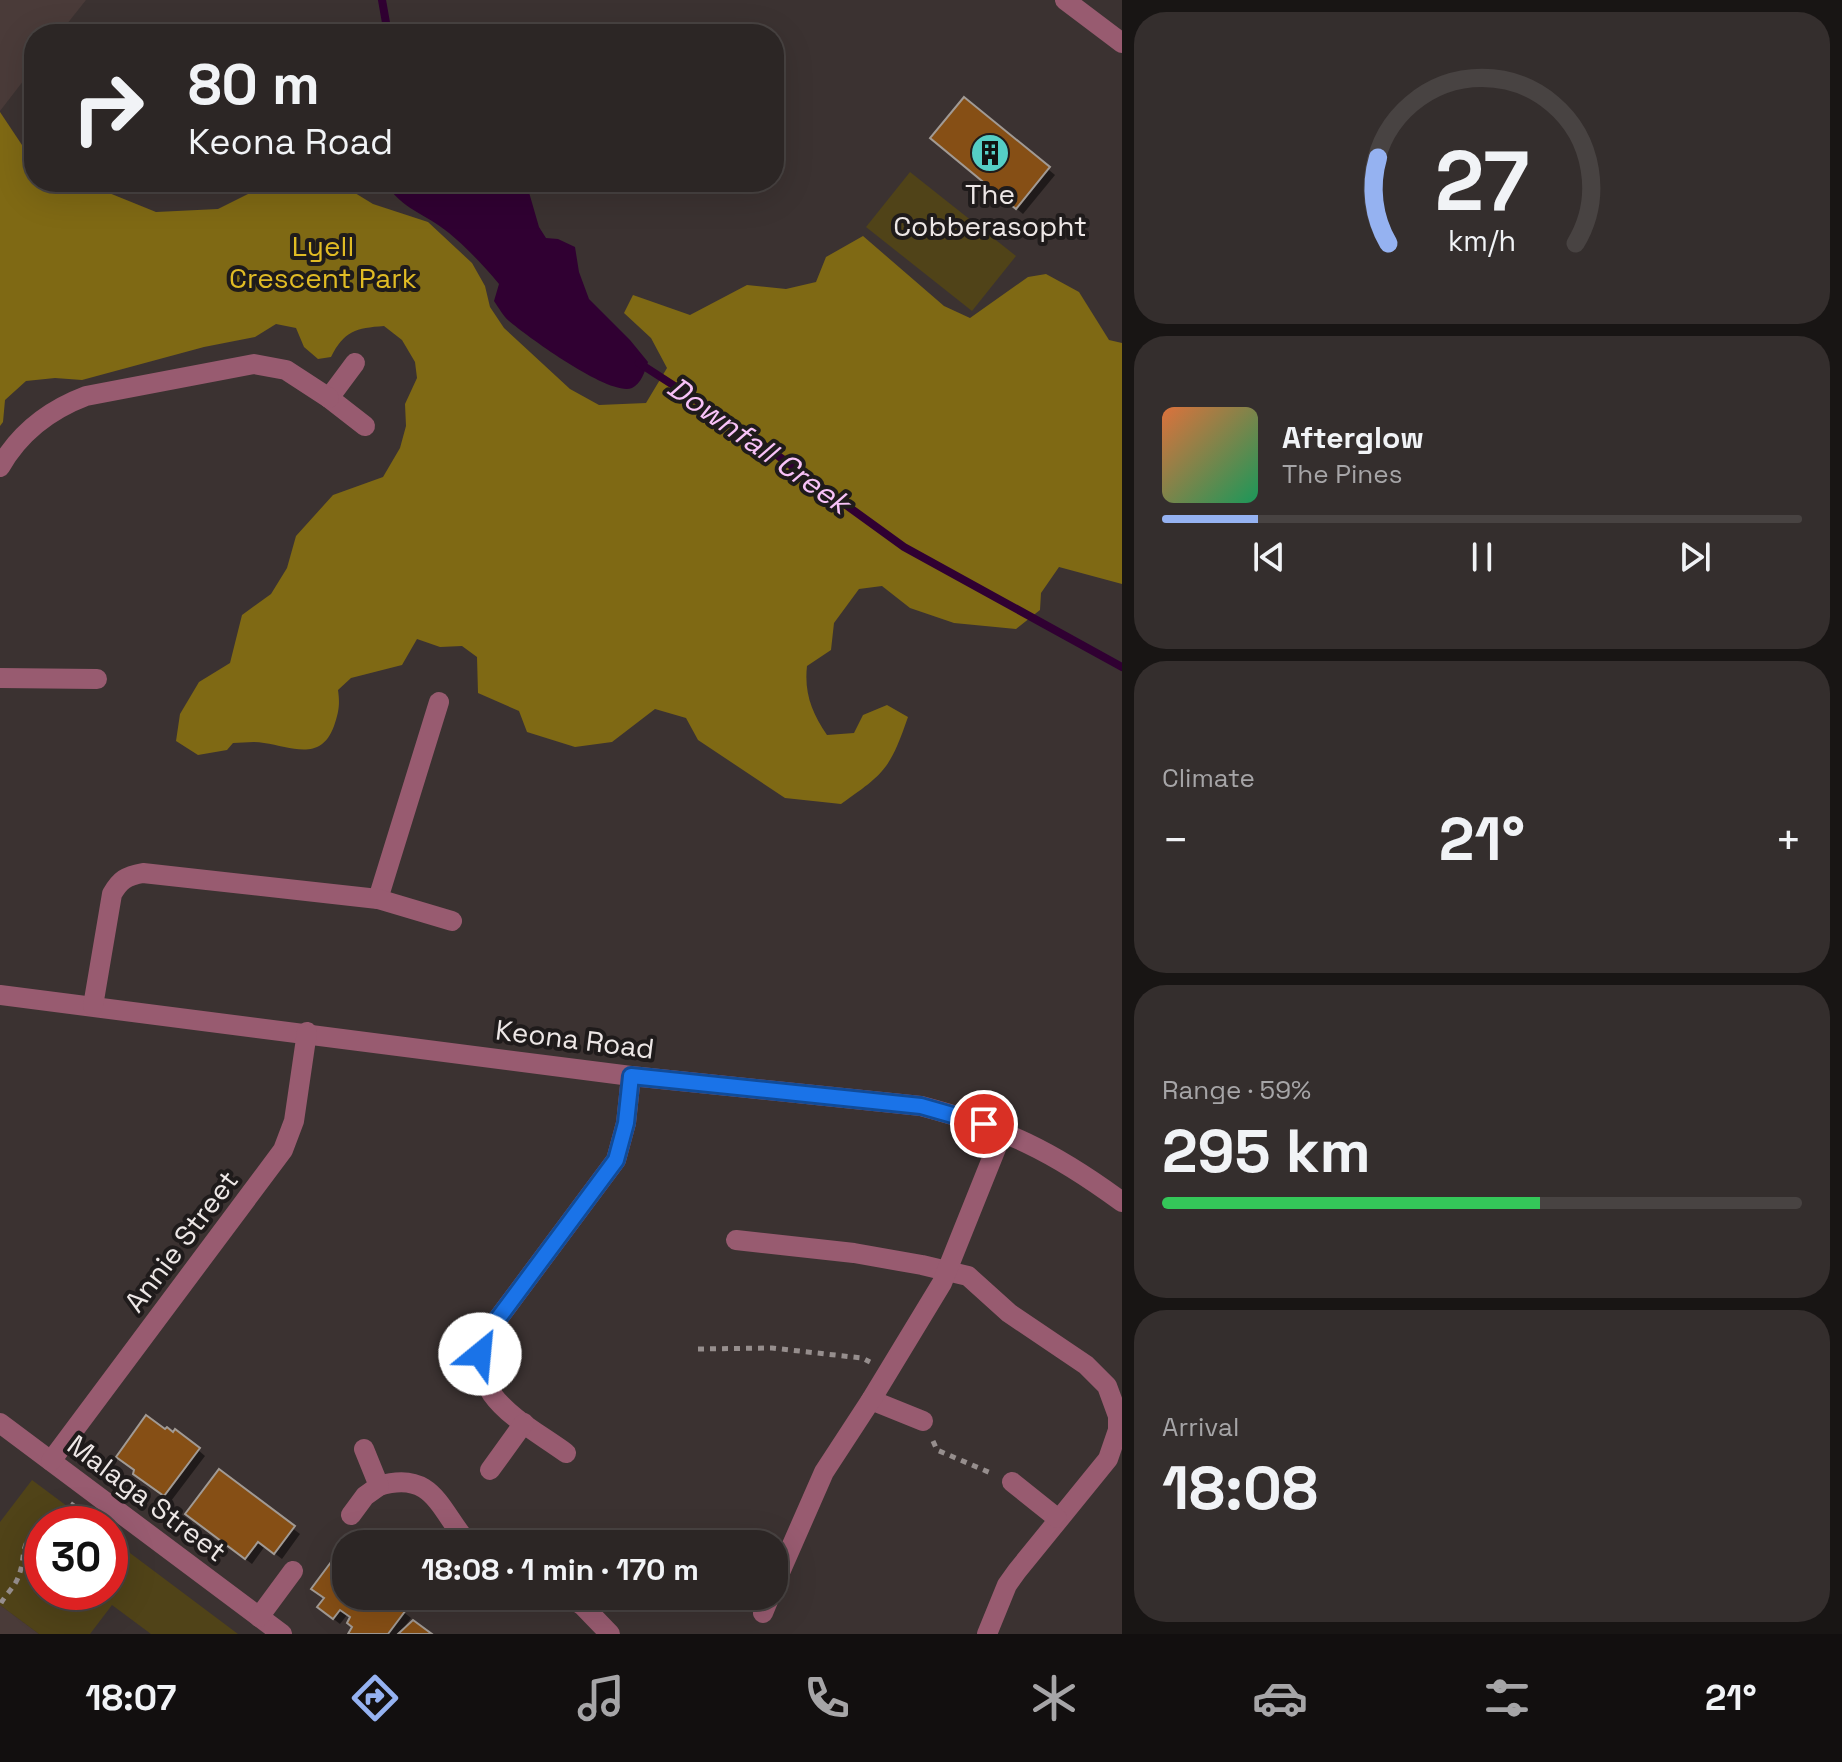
<!DOCTYPE html>
<html lang="en">
<head>
<meta charset="utf-8">
<style>
  body { margin:0; font-family:"Space Grotesk",sans-serif; background:#342e2d; color:#f1f3f6; height:100vh; display:flex; flex-direction:column; font-size:30px; white-space:nowrap }
  * { box-sizing:border-box; margin:0 }
  p { font-size:26px; color:#a6a5a7 }
  .icon { flex:none; width:44px; height:44px; fill:none; stroke:currentColor; stroke-width:2; stroke-linecap:round; stroke-linejoin:round }
  .map { position:relative; flex:1; overflow:hidden }
  .drawer { display:flex; flex-direction:column; gap:12px; padding:12px; background:#181514; width:720px }
  .drawer>* { flex:none }
  .banner { position:absolute; left:24px; top:24px; width:760px; height:168px; border-radius:32px; box-shadow:0 8px 32px #0002,0 0 0 2px #484342; background:#2c2625; color:#f1f3f6; overflow:hidden }
  .speed { position:absolute; left:24px; top:1506px; display:flex; gap:16px; font-size:40px; font-weight:700; text-align:center }
  .speed>* { display:grid; place-content:center; width:104px; height:104px; border-radius:50%; background:#2c2625; box-shadow:0 8px 32px #0002,0 0 0 2px #484342; line-height:1 }
  .speed .limit { border:12px solid #d22; background:#fff; color:#111 }
  .pin { position:absolute; display:grid; place-items:center; width:68px; height:68px; color:#fff; margin:-34px; border:4px solid #fff; border-radius:50%; box-shadow:0 2px 8px #0007 }
  .me { position:absolute; width:88px; margin:-44px; rotate:28deg; stroke-linejoin:round; filter:drop-shadow(0 0 6px #0008) }
  .turn { display:flex; align-items:center; gap:28px; height:168px; padding:0 32px; font-size:36px }
  .turn .icon { width:104px; height:104px; stroke-width:2.5 }
  .turn b { display:block; font-size:56px; line-height:68px }
  .big { font-size:60px; font-weight:700; line-height:1.1 }
  .drawer .card { flex:1; display:flex; flex-direction:column; justify-content:center; gap:12px; min-width:0; padding:0 28px; border-radius:32px; background:#342e2d }
  .drawer .dial { align-items:center; gap:0 }
  .dial svg { height:208px; overflow:visible; fill:none; stroke:#484342; stroke-width:7; stroke-linecap:round; text-anchor:middle }
  .dial text { fill:#f1f3f6; stroke:none }
  .song { display:flex; align-items:center; gap:24px }
  .cover { width:96px; height:96px; border-radius:12px; background:linear-gradient(135deg,hsl(20 70% 55%),hsl(150 70% 35%)) }
  .played { height:8px; border-radius:4px; background:linear-gradient(90deg,#95b2f1 15%,#484342 15%) }
  .keys { display:flex; justify-content:space-around; direction:ltr }
  .heat { display:flex; justify-content:space-between; align-items:center; font-size:44px; direction:ltr }
  .charge { height:12px; border-radius:6px; background:linear-gradient(90deg,#34c759 59%,#484342 0) }
  .trip { position:absolute; left:332px; top:1530px; width:456px; height:80px; border-radius:32px; background:#2c2625; box-shadow:0 8px 32px #0002,0 0 0 2px #484342; font-weight:700; line-height:80px; text-align:center }
  .dock { display:flex; height:128px; justify-content:space-around; align-items:center; background:#120f0f; color:#a6a5a7 }
  .dock .icon { width:56px; height:56px }
  .dock .on { color:#95b2f1 }
  .dock b { font-size:36px; color:#f1f3f6 }
  main { display:flex; flex:1; min-height:0 }
  .map>svg:first-child { display:block }
</style>
</head>
<body>
<main>
<div class="map">
<svg width="1122" height="1634" viewBox="0 0 1122 1634">
  <rect width="100%" height="100%" fill="#3b3231"/>
  <g fill="#4a3b39">
    <path d="M0,0h86l-27,34h-25v33l-34,44z"/>
    <path d="M0,1605l39,29h-39z"/>
  </g>
  <g fill="#504318">
    <path d="M910,172l106,84 -44,55 -106,-84z"/>
    <path d="M32,1480l59,44h-49v68h68v-54l128,96h-87l-39,-29 -22,29h-51l-39,-29v-83z"/>
  </g>
  <path fill="#7f6914" d="M0,112l24,36 10,6v28h48l74,30 62,-3 54,-27h65l36,22 55,18 44,41 13,23 5,21 14,21 66,61 29,16 47,-2 21,-35 -16,-30 -27,-25 9,-18 57,20 57,-30 39,4 30,-7 10,-25 37,-21 81,70 26,12 58,-41 18,-3 33,18 30,48 13,3v241l-63,-17 -18,26 -1,17 -24,19 -62,-6 -44,-15 -28,-22 -23,3 -25,34 -3,27 -24,16c-3,27 5,47 20,69l27,-2 9,-18 24,-10 21,12c-18,52 -23,56 -67,87l-56,-6 -87,-58 -12,-22 -31,-9 -43,33 -37,5 -48,-15 -8,-21 -41,-18 -1,-36 -15,-11 -22,1 -23,-8 -15,26 -51,13 -13,12c2,14 1,22 -4,36 -13,36 -42,21 -70,17 -10,-2 -21,0 -31,0l-6,7 -29,5 -22,-14 4,-27 19,-32 31,-19 12,-48 29,-21 16,-26 9,-32 37,-41 50,-18 17,-29 6,-22 -1,-22 12,-26 -2,-16 -13,-22 -18,-14c-28,2 -40,5 -53,31l-13,2 -14,-12 -8,-19 -20,-4 -21,13 -51,10 -122,33 -27,-2 -29,3 -21,19 -2,22 -3,4z"/>
  <path fill="#300032" d="M385,182h141l13,45 7,11 12,1 17,8 4,25 10,27 41,41 18,22c-3,9 -7,22 -16,26 -22,9 -104,-51 -123,-67 -6,-5 -10,-13 -15,-20l5,-17c-15,-18 -32,-36 -50,-51 -24,-20 -47,-23 -64,-51z"/>
  <g fill="#0007">
    <path d="M964,100l91,75 -32,39 -84,-69z"/>
    <path d="M198,1450l7,6 -34,45 -29,-21 -6,-9 -18,-14z"/>
    <path d="M219,1472l81,62 -18,25 -17,-13 -13,18 -58,-44z"/>
    <path d="M346,1569v27h37l28,22 -8,11 1,1 25,4h-78l3,-7 -2,-9 -5,-3 -7,9 -14,-11 -1,-14 -5,-4z"/>
  </g>
  <g fill="none" stroke-linecap="round" stroke-linejoin="round">
    <g stroke="#300032" stroke-width="8">
      <path d="M382,0l6,34"/>
      <path d="M639,363l102,66 163,118 218,120"/>
    </g>
  </g>
  <g fill="#864f15" stroke="#a19a94" stroke-width="2">
    <path d="M964,97l86,70 -34,42 -86,-71z"/>
    <path d="M146,1415l19,14 2,-2 6,5 2,-3 25,19 -36,48 -31,-22 1,-4 -18,-13z"/>
    <path d="M219,1469l76,57 -21,28 -16,-12 -13,17 -60,-45z"/>
    <path d="M334,1558l12,8v30h41l19,14 -18,24h-40l4,-7 -5,-4 3,-6 -10,-7 -7,9 -16,-12 7,-9 -13,-9z"/>
    <path d="M413,1620l19,14h-34z"/>
  </g>
  <g fill="none" stroke-linecap="round" stroke-linejoin="round">
    <g stroke="#968e8d" stroke-width="5" stroke-dasharray="6 6" stroke-linecap="butt">
      <path d="M698,1349l74,-1 90,10 8,4"/>
      <path d="M933,1441l4,9 56,24"/>
      <path d="M43,1524l22,-9 9,-12"/>
      <path d="M1,1603c4,-7 11,-14 15,-21 13,-26 -1,-35 26,-57"/>
    </g>
    <g stroke="#985b70" stroke-width="20">
      <path d="M1065,0l57,43"/>
      <path d="M355,363l-26,35 36,28"/>
      <path d="M0,467c20,-35 49,-57 86,-71l168,-32 32,6 43,28"/>
      <path d="M0,678l97,1"/>
      <path d="M378,899l61,-197"/>
      <path d="M0,995l631,81 290,30c83,22 132,45 201,96"/>
      <path d="M93,1006l19,-112c8,-14 14,-18 31,-21l235,26 74,22"/>
      <path d="M736,1240l118,13 68,12 46,11 41,37 77,52 21,21 11,30v14l-10,29 -91,112 -10,14 -20,49"/>
      <path d="M871,1400l52,21"/>
      <path d="M0,1423l282,211"/>
      <path d="M566,1453c-44,-32 -110,-61 -75,-125l125,-168 10,-37 5,-47"/>
      <path d="M51,1461l232,-311 11,-29 13,-89"/>
      <path d="M490,1470l34,-47"/>
      <path d="M1012,1482l45,36"/>
      <path d="M379,1486c55,-17 61,26 90,58"/>
      <path d="M351,1515l14,-19 14,-10 -15,-37"/>
      <path d="M774,1586l50,-114 47,-72 71,-117 61,-152"/>
      <path d="M568,1596l15,10 27,28"/>
      <path d="M763,1613l7,-17"/>
      <path d="M259,1617l34,-46"/>
    </g>
  </g>
  <g fill="none" stroke-linecap="round" stroke-linejoin="round">
    <defs>
      <path id="route" d="M480,1354l11,-26 125,-168 10,-37 5,-47 290,30 63,18"/>
    </defs>
    <use href="#route" stroke="#114b97" stroke-width="20"/>
    <use href="#route" stroke="#1a73e8" stroke-width="14"/>
  </g>
  <defs>
    <symbol id="building-disc" viewBox="-11 -11 22 22"><circle r="9.5" fill="#55cec5" stroke="#1f1b1b"/><path d="M-4-6H4V6H1V3H-1V6H-4ZM-2.5-4.3h1.7v1.8h-1.7ZM.8-4.3h1.7v1.8H.8ZM-2.5-1h1.7V.8h-1.7ZM.8-1h1.7V.8H.8Z" fill="#111"/></symbol>
  </defs>
  <g fill-rule="evenodd">
    <use href="#building-disc" x="968" y="131" width="44" height="44"/>
  </g>
  <g text-anchor="middle" dominant-baseline="central" stroke-width="8" stroke-linejoin="round" paint-order="stroke">
    <g font-size="28" fill="#ede7e6" stroke="#1f1b1b">
      <text x="990" y="194">The<tspan x="990" dy="32">Cobberasopht</tspan></text>
    </g>
    <g font-size="28" fill="#e0bb24" stroke="#1f1b1b">
      <text x="323" y="246">Lyell<tspan x="323" dy="32">Crescent Park</tspan></text>
    </g>
    <g font-size="28" fill="#ede7e6" stroke="#1f1b1b">
      <text transform="translate(575 1039) rotate(7)">Keona Road</text>
      <text transform="translate(181 1241) rotate(-53)">Annie Street</text>
      <text transform="translate(147 1498) rotate(37)">Malaga Street</text>
    </g>
    <g font-size="30" font-style="italic" fill="#f8c2f8" stroke="#1f1b1b">
      <text transform="translate(759 445) rotate(35)">Downfall Creek</text>
    </g>
  </g>
</svg>
<div class="speed"><div class="limit">30</div></div>
<div class="pin" style="left:984px;top:1124px;background:#d93025"><svg class="icon" aria-label="arrive" viewBox="0 0 24 24"><path d="M6 21V4h12l-3 4 3 4H6"/></svg></div>
<svg class="me" style="left:480px;top:1354px" viewBox="-20 -20 40 40"><circle r="19" fill="#fff"/><path d="M0-13L10 11 0 6-10 11z" fill="#1a73e8"/></svg>
<div class="trip">18:08 · 1 min · 170 m</div>
<div class="banner">
<div class="turn"><svg class="icon" aria-label="right" viewBox="0 0 24 24"><path d="M7 20v-9h11M14 6l5 5-5 5"/></svg><div><b>80 m</b>Keona Road</div></div>
</div>
</div>
<section class="drawer">
<div class="card dial"><svg viewBox="0 0 100 80">
<path d="M14 69A42 42 0 1 1 86 69"/>
<path d="M14 69A42 42 0 0 1 10 36" stroke="#95b2f1"/>
<text x="50" y="56" font-size="32" font-weight="700">27</text>
<text x="50" y="72" font-size="11">km/h</text>
</svg></div>
<div class="card">
<div class="song"><i class="cover"></i><div><b>Afterglow</b><p>The Pines</p></div></div>
<div class="played"></div>
<div class="keys"><svg class="icon" aria-label="previous" viewBox="0 0 24 24"><path d="M18 5L8 12l10 7zM5 5v14"/></svg><svg class="icon" aria-label="pause" viewBox="0 0 24 24"><path d="M8 5v14M16 5v14"/></svg><svg class="icon" aria-label="next" viewBox="0 0 24 24"><path d="M6 5l10 7-10 7zM19 5v14"/></svg></div>
</div>
<div class="card"><p>Climate</p>
<div class="heat"><a>−</a><b class="big">21°</b><a>+</a></div>
</div>
<div class="card"><p>Range · 59%</p><b class="big">295 km</b><div class="charge"></div></div>
<div class="card"><p>Arrival</p><b class="big">18:08</b></div>
</section>
</main>
<nav class="dock">
<b>18:07</b>
<svg class="icon on" aria-label="directions" viewBox="0 0 24 24"><path d="M12 3l9 9-9 9-9-9zM9 14v-3h6M13 9l2 2-2 2"/></svg>
<svg class="icon" aria-label="music" viewBox="0 0 24 24"><path d="M9 18V5l10-2v13"/><circle cx="6" cy="18" r="3"/><circle cx="16" cy="16" r="3"/></svg>
<svg class="icon" aria-label="phone" viewBox="0 0 24 24"><path d="M5 4h4l2 5-3 2q2 4 5 5l2-3 5 2v4C11 20 4 13 5 4z"/></svg>
<svg class="icon" aria-label="climate" viewBox="0 0 24 24"><path d="M12 3v18M4 7l16 10M4 17L20 7"/></svg>
<svg class="icon" aria-label="car" viewBox="0 0 24 24"><path d="M5 17H2v-5l4-1 3-4h7l3 4 3 1v5h-3M9 17h6M6 11h13"/><circle cx="7" cy="17" r="2"/><circle cx="17" cy="17" r="2"/></svg>
<svg class="icon" aria-label="filters" viewBox="0 0 24 24"><path d="M4 7h16M4 17h16"/><circle cx="9" cy="7" r="2"/><circle cx="15" cy="17" r="2"/></svg>
<b>21°</b>
</nav>
</body>
</html>
